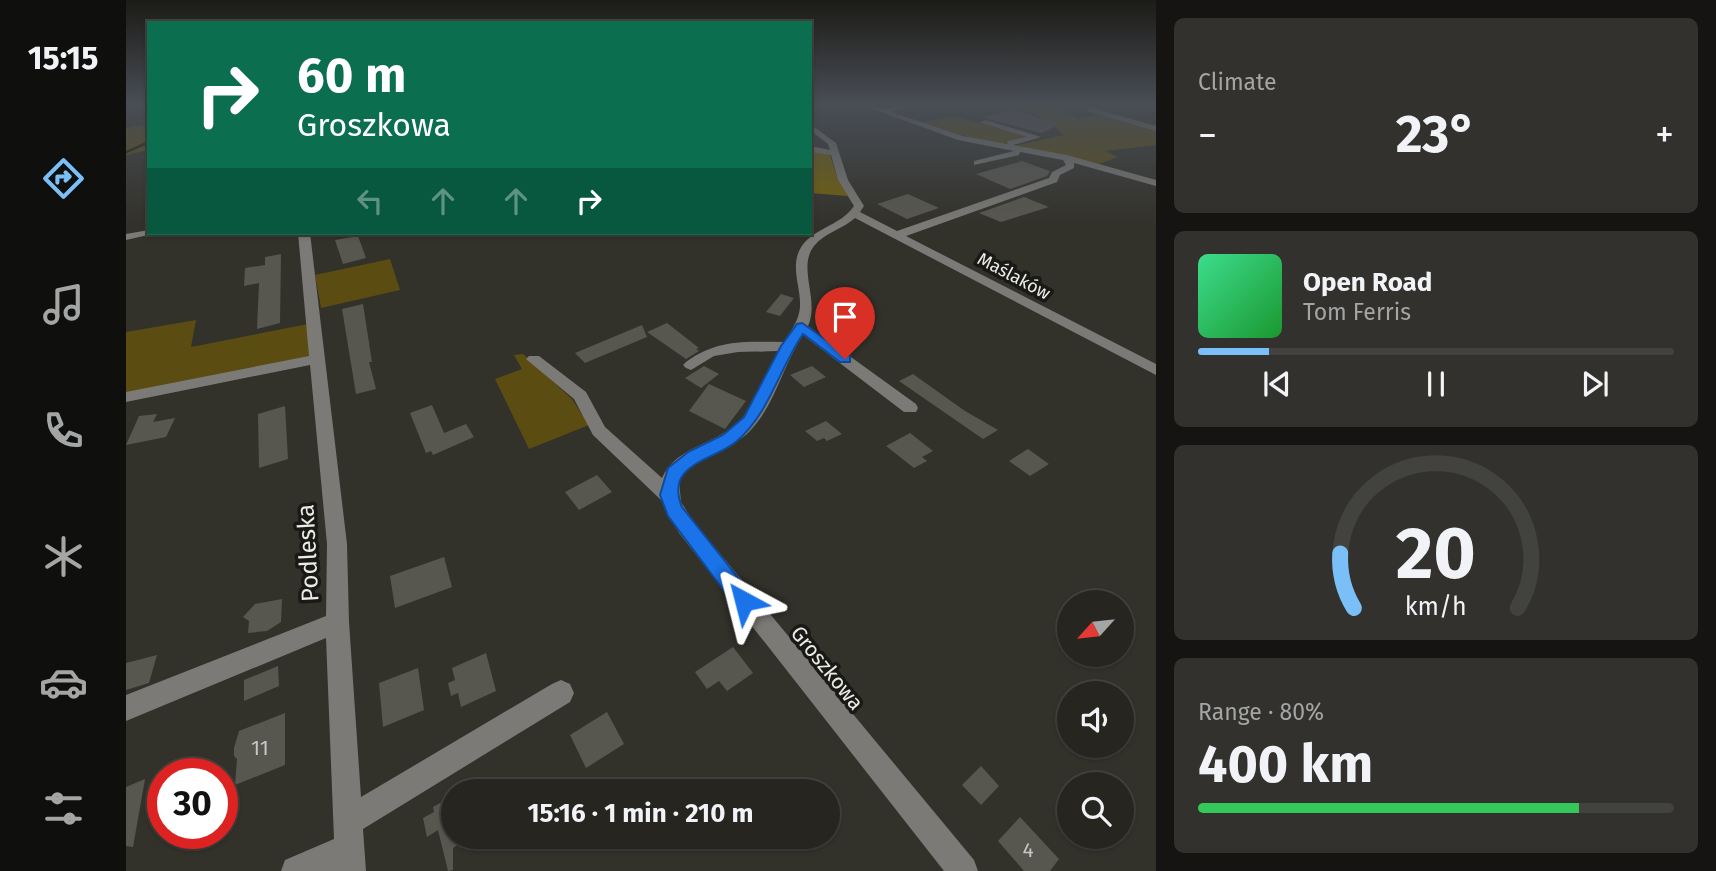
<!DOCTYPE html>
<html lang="en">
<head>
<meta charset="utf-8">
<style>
  body { margin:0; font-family:"Fira Sans",sans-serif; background:#32312d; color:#f1f3f6; height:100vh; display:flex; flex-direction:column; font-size:26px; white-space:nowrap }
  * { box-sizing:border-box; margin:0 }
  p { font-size:23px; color:#a4a5a5 }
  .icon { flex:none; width:38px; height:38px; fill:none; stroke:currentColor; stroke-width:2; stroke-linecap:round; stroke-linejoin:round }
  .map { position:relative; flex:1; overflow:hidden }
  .details { display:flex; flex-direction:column; gap:18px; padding:18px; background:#151412; width:560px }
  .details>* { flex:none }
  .banner { position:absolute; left:21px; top:21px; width:665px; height:214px; border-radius:0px; box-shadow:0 2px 5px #0004,0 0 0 2px #42423e; background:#0b6e4f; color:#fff; overflow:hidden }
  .needle { width:46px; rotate:243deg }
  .tools { position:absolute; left:931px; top:590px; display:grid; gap:14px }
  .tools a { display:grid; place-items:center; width:77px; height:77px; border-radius:50%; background:#262520; box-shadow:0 2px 5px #0004,0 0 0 2px #42423e; font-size:35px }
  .speed { position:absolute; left:21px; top:758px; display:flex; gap:14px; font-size:35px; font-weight:700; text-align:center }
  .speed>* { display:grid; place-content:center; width:91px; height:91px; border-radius:50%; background:#262520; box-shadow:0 2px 5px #0004,0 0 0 2px #42423e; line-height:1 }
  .speed .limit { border:10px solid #d22; background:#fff; color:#111 }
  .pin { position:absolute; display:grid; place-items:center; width:60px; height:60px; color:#fff; margin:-72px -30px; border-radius:50% 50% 50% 0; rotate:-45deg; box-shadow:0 0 7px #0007 }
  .pin .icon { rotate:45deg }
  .me { position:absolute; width:77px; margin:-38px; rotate:322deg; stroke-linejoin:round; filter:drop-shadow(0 0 5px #0008) }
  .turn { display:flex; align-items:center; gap:24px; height:147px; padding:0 35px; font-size:32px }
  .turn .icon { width:91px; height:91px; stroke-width:2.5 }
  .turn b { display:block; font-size:49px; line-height:60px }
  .lanes { display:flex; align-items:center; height:66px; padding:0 35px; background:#0003; justify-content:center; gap:35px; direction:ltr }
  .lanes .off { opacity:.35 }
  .big { font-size:52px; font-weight:700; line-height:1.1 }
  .details .card { flex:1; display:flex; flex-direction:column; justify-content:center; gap:10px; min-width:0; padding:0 24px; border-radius:10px; background:#32312d }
  .details .dial { align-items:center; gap:0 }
  .dial svg { height:182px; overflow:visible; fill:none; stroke:#42423e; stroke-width:7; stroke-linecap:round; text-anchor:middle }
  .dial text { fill:#f1f3f6; stroke:none }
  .song { display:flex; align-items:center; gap:21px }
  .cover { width:84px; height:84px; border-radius:10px; background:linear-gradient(135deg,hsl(150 70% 55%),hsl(130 70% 35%)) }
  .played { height:7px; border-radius:4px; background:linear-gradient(90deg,#7abff8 15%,#42423e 15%) }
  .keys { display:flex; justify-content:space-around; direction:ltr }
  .heat { display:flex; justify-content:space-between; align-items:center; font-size:38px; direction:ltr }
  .charge { height:10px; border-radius:5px; background:linear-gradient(90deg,#34c759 80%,#42423e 0) }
  .trip { position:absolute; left:315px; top:779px; width:399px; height:70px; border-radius:35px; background:#262520; box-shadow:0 2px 5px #0004,0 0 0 2px #42423e; font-weight:700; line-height:70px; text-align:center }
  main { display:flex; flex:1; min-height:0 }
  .tabs { display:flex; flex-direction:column; width:126px; justify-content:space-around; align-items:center; background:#0f0f0d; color:#a4a5a5 }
  .tabs .icon { width:49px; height:49px }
  .tabs .on { color:#7abff8 }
  .tabs b { font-size:32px; color:#f1f3f6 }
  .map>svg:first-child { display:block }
</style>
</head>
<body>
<main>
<nav class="tabs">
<b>15:15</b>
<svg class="icon on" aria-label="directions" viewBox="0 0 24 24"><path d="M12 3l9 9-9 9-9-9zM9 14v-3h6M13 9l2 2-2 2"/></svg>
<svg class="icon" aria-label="music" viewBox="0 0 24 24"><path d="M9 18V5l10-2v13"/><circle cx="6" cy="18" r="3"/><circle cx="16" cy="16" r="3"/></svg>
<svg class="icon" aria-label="phone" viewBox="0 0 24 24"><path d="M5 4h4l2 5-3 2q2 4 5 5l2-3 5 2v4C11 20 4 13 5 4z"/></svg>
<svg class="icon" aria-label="climate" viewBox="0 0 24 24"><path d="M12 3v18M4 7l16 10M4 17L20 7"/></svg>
<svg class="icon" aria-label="car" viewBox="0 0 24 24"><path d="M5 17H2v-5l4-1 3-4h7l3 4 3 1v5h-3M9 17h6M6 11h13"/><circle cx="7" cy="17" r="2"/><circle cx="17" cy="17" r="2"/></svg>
<svg class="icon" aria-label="filters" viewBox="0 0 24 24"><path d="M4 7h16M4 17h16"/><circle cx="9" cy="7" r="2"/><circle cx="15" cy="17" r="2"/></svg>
</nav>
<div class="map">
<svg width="1030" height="871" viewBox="0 0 1030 871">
  <rect width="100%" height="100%" fill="#32312a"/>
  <g fill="#5b4d12">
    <path d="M850,104h87l4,9 12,6 22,-6 55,17v15l-51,6 13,6 -19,7 -90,-17 55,-12c-14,-14 -34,-27 -55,-27 -15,0 -17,1 -33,-4z"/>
    <path d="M828,116l77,21 -32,8 -80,-22z"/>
    <path d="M23,124v26l-23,5v-27z"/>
    <path d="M264,259l10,31 -79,18 -6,-33z"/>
    <path d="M70,320l-5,27 117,-23 1,33 -183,36v-61z"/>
    <path d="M397,354l49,45 17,26 -60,24 -34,-70 27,-10 -8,-14z"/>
  </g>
  <path fill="#736008" d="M684,151l20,4 8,25 10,16 -38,-3z"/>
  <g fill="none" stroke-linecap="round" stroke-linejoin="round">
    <path stroke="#1a1400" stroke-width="2.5" d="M0,152l23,-10"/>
  </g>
  <g fill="#58574f">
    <path d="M889,110l45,14 -19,9 -60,-16z"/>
    <path d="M896,161l28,10 -3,5 -37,13 -34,-15z"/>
    <path d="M782,194l31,14 -32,11 -30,-15z"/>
    <path d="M898,197l25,10 -48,15 -22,-9z"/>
    <path d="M232,236l8,22 -23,6 -8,-24z"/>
    <path d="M155,254l-1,69 -23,6 2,-46 -15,3 1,-18 20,-3v-8z"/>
    <path d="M728,293l14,9 -16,7 -15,-10z"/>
    <path d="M655,294l13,4 -14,18 -14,-4z"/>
    <path d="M237,304l9,58h-3l7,27 -20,5 -14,-85z"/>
    <path d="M541,323l32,25 -3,1 3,2 -13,8 -39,-27z"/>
    <path d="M516,325l5,12 -62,26 -10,-10z"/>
    <path d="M578,366l15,8 -18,14 -16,-10z"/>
    <path d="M686,366l14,11 -22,10 -14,-12z"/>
    <path d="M787,374l52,37 33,19 -15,9 -84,-58z"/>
    <path d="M583,384l37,17 -21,28 -36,-18z"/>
    <path d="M306,405l12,28 22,-9 8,13 -41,18 -2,-4 -5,2 -16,-40z"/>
    <path d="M159,406l3,53 -29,9 -1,-54z"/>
    <path d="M31,414l-4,8 22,-4 -9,19 -40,8 13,-29z"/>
    <path d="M700,421l16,13 -15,7 -3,-3 -7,3 -12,-10z"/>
    <path d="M784,433l23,18 -11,6 5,4 -13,7 -28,-22z"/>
    <path d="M902,449l21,15 -19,12 -21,-15z"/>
    <path d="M471,475l15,17 -33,18 -14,-18z"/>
    <path d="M318,557l8,30 -57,21 -5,-32z"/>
    <path d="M156,599l-1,23 -14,9 -19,2 1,-12 -6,-4 12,-13z"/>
    <path d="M607,647l20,26 -26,18 -8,-10 -12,8 -12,-17z"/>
    <path d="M360,653l10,38 -35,16 -3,-14 -7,3 -3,-13 7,-3 -3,-12z"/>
    <path d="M31,655l-8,28 -23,7v-27z"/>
    <path d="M152,666l1,20 -35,15v-21z"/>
    <path d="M292,668l6,42 -41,17 -4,-44z"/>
    <path d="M481,712l17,32 -38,24 -16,-33z"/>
    <path d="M159,713v52l-50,20 2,-26 -3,-3v-8l5,-17z"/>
    <path d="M855,766l18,20 -18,19 -19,-20z"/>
    <path d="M19,779l-12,68 -7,-1v-59z"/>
    <path d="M327,796v40h20l-20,12v22l-5,1 -10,-41 -11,7 -4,-19 11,-6 -1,-5z"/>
    <path d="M894,817l39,42 -9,12h-26l-26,-30z"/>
  </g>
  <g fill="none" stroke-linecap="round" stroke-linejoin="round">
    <g fill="#7b7a76" fill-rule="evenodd">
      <path d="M733,104l24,5 36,-5 -28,8 72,24 44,8 1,-3 19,-4 -48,-15 7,-2 55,17 -28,8 54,10 89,25v6l-82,-23v5l-14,7 -3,7 -151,54 250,128v11l-301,-157c-12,11 -31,15 -41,28 -17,22 6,54 -6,80l108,78 2,4 -2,4h-12l-101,-77c-20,30 -28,70 -53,96 -20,21 -58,23 -71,50l2,21 12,19 281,339 4,11h-34l-265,-338 -18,-33 -68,-65 -19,-36 -48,-40 3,-3h10l47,36 19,35 57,51c14,-31 49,-32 73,-53 21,-18 30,-50 43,-74l-40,1 -24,4 -23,14 -5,-2 -3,-3 3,-3c32,-23 59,-20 98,-20 7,-11 15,-22 16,-35 1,-19 -9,-38 -1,-56 11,-23 41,-24 55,-45l-16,-26 -7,-25 -21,-3v-6l20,4 -2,-6 -18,-14v-6l26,19 12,37 16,26 -4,6 37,19 152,-53 3,-6 14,-7 -3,-5 -43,-8 -1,3 -45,10v-4l40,-10 -56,-11z"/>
      <path d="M964,107l66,19v5l-69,-20z"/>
      <path d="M23,230v3h8l-31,7v-6z"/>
      <path d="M172,233h12l37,311 2,78 12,175 191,-113 9,-4 9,4 4,9 -4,9 -207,127 3,42h-85l4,-11 49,-21 -8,-201 -200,83v-26l200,-79 1,-72 -17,-179 -184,37v-10l183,-36z"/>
    </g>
  </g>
  <linearGradient id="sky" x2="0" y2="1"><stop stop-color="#1c1b17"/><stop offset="0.46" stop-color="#494e55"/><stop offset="1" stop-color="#494e55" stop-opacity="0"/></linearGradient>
  <rect width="1030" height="226" fill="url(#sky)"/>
  <path fill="#1a73e8" stroke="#114b97" stroke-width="2" d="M676,323l48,33v6h-10l-37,-28c-24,35 -33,78 -66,107 -23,20 -73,22 -55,66l69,87 3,7 -3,7 -7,3 -7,-3 -69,-92 -8,-21 8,-27 20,-16 35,-17 21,-18 37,-71 16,-22z"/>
  <g text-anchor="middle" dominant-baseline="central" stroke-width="7" stroke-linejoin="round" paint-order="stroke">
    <g font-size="18" fill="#ecebe7" stroke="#191916">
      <text transform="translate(888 276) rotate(28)">Maślaków</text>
    </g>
    <g font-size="21" fill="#ecebe7" stroke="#191916">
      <text transform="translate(701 668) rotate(51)">Groszkowa</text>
    </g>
    <g font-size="21" fill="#c7c6c1">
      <text x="134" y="748">11</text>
      <text x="902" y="850">4</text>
    </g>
    <g font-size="24" fill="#ecebe7" stroke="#191916">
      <text transform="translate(182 553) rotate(-93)">Podleska</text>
    </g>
  </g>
</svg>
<div class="tools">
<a><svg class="needle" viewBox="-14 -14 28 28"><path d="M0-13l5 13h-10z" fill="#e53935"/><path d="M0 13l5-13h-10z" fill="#a4a5a5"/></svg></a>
<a><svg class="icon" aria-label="sound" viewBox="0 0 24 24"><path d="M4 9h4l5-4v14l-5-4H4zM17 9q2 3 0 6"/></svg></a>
<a><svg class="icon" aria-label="search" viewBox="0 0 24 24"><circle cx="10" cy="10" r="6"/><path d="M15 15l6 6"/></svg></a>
</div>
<div class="speed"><div class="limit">30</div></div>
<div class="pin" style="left:719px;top:359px;background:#d93025"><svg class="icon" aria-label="arrive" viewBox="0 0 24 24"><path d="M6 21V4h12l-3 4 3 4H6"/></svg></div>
<svg class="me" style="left:618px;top:601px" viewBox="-20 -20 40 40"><path d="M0-17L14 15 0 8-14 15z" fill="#1a73e8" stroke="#fff" stroke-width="4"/></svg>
<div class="trip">15:16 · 1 min · 210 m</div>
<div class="banner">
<div class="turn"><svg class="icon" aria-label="right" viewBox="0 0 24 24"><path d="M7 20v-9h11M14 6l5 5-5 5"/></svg><div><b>60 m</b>Groszkowa</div></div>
<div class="lanes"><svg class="icon off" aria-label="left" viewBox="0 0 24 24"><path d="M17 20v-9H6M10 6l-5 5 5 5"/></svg><svg class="icon off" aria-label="ahead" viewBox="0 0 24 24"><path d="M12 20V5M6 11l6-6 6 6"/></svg><svg class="icon off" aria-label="ahead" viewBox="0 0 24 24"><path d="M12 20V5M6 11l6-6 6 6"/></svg><svg class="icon" aria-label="right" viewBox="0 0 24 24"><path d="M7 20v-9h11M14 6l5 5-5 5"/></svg></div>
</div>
</div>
<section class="details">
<div class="card"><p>Climate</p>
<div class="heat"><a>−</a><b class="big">23°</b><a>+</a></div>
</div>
<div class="card">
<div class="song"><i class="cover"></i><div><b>Open Road</b><p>Tom Ferris</p></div></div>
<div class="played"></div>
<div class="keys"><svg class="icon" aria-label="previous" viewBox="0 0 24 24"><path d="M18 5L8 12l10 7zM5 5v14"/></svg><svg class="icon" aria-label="pause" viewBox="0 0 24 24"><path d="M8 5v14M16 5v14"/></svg><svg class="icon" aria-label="next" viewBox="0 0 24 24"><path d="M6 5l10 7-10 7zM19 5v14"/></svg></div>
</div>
<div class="card dial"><svg viewBox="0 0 100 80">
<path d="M14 69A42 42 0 1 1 86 69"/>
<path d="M14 69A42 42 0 0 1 8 45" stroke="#7abff8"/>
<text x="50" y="56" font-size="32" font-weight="700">20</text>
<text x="50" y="72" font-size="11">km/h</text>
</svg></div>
<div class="card"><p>Range · 80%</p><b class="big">400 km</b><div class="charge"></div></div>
</section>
</main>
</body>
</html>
